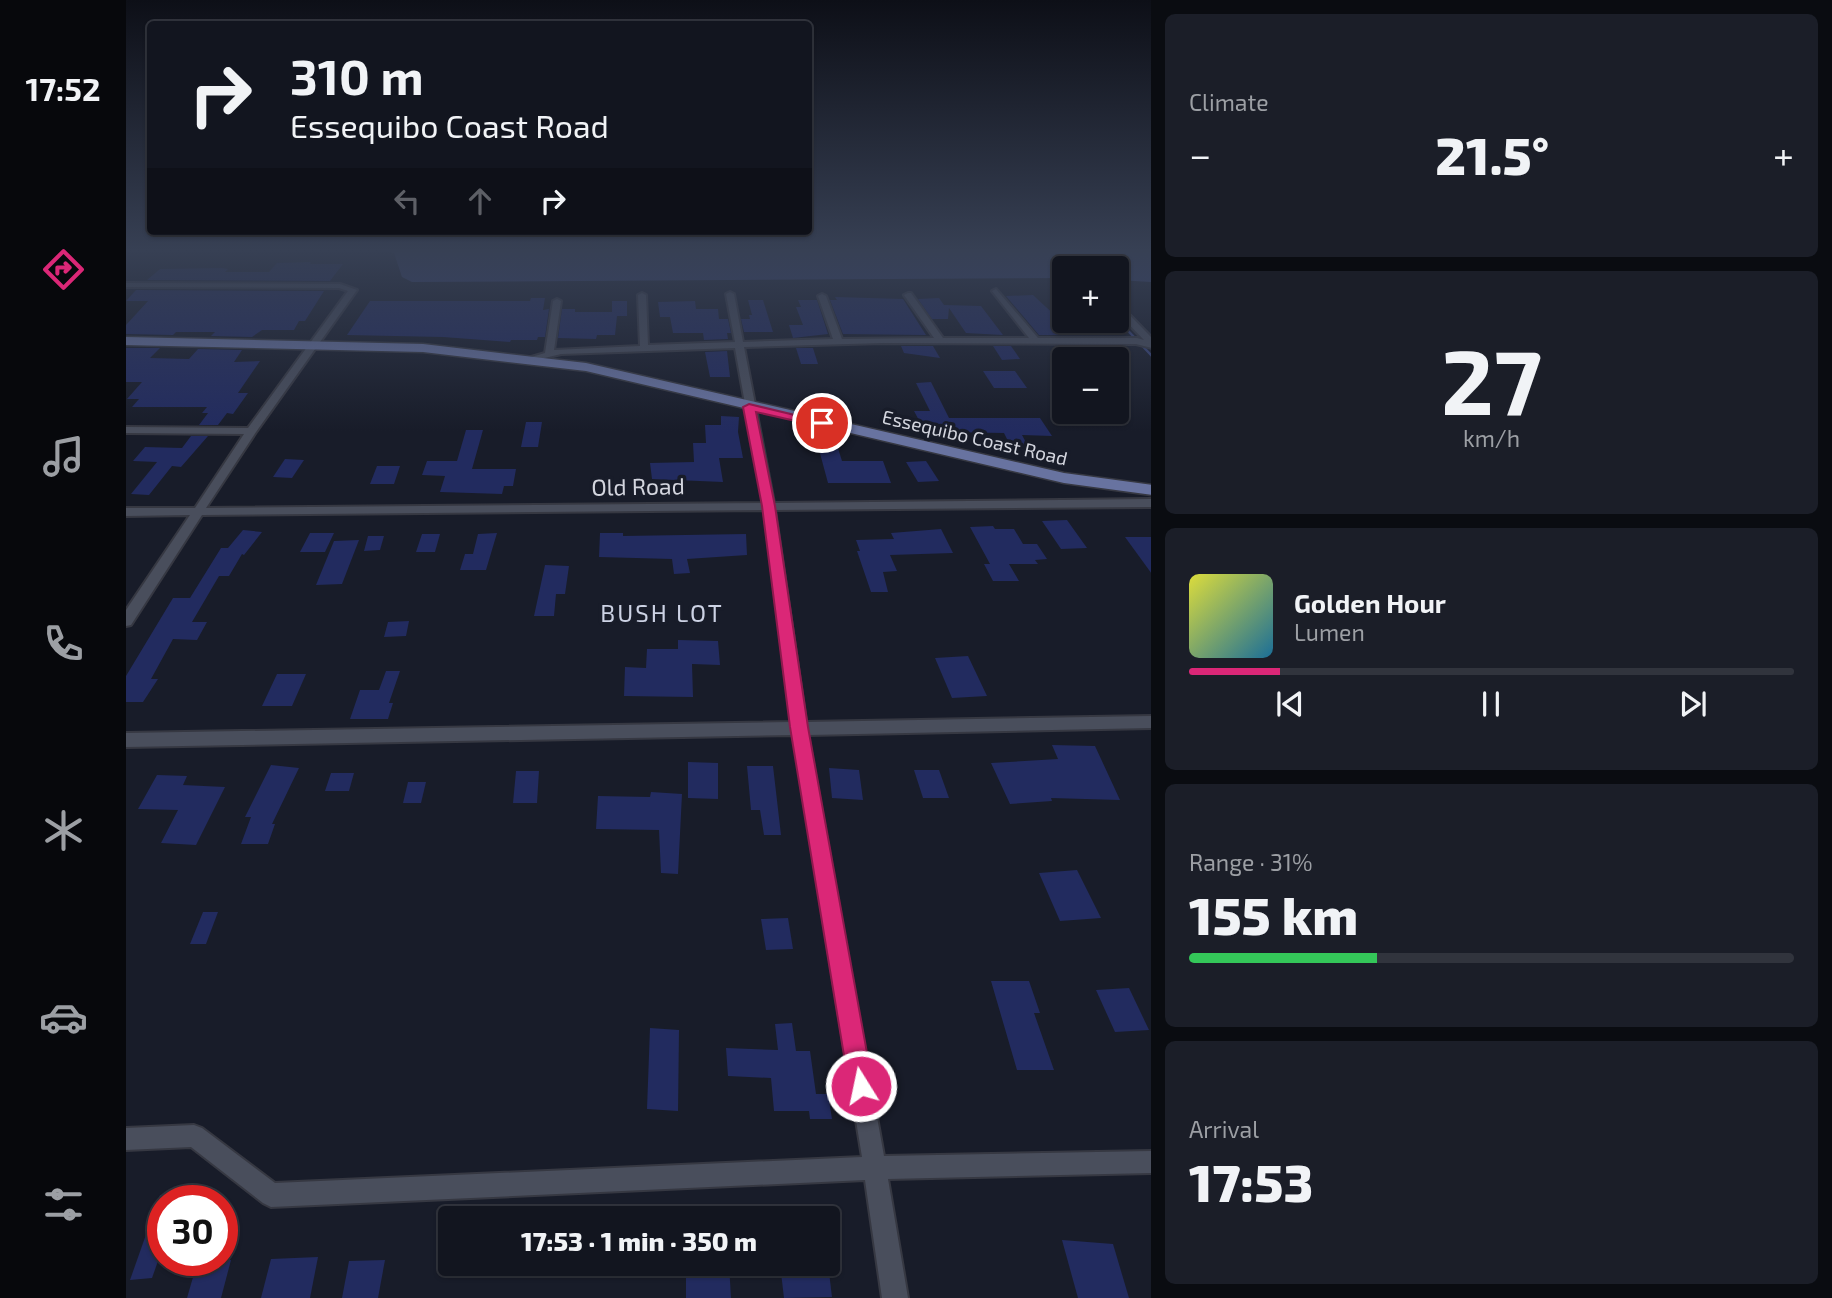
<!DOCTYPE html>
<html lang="en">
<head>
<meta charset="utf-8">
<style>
  body { margin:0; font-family:"Exo 2",sans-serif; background:#1b1e28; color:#f1f3f6; height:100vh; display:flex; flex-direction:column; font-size:26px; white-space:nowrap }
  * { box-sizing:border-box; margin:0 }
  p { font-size:23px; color:#9c9fa4 }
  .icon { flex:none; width:38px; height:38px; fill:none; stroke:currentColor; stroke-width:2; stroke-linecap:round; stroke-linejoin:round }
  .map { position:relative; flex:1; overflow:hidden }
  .drawer { display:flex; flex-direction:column; gap:14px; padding:14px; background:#0a0c11; width:681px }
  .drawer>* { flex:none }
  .banner { position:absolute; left:21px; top:21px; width:665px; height:214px; border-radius:7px; box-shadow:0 2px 5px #0004,0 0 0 2px #31343d; background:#12151f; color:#f1f3f6; overflow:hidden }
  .fabs { position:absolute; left:926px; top:256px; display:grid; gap:14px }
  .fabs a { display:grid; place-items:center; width:77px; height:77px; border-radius:7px; background:#12151f; box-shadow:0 2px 5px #0004,0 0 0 2px #31343d; font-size:35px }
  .speed { position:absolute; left:21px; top:1185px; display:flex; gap:14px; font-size:35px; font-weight:700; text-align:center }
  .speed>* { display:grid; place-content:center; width:91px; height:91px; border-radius:50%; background:#12151f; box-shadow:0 2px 5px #0004,0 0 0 2px #31343d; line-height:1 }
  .speed .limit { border:10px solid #d22; background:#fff; color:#111 }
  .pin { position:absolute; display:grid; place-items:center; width:60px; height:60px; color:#fff; margin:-30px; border:4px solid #fff; border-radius:50%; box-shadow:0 2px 7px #0007 }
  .me { position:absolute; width:77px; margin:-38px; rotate:350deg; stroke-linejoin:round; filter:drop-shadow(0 0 5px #0008) }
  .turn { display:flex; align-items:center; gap:24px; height:147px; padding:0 28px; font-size:32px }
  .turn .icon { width:91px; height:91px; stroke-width:2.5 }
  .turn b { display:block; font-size:49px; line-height:60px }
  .lanes { display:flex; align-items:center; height:66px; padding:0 28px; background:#0003; justify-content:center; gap:35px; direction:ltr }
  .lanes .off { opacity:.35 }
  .big { font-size:52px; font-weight:800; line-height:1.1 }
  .drawer .tile { flex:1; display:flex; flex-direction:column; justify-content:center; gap:10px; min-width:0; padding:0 24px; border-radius:10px; background:#1b1e28 }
  .drawer .dial { align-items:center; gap:0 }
  .dial b { font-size:91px; line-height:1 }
  .song { display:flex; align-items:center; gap:21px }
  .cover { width:84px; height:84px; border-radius:10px; background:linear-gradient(135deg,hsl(60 70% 55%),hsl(200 70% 35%)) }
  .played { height:7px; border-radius:4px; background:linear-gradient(90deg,#db2777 15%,#31343d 15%) }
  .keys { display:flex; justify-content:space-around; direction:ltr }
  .heat { display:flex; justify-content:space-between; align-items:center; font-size:38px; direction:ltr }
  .charge { height:10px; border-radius:5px; background:linear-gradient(90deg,#34c759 31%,#31343d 0) }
  .trip { position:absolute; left:312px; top:1206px; width:402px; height:70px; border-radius:7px; background:#12151f; box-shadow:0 2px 5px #0004,0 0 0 2px #31343d; font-weight:800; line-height:70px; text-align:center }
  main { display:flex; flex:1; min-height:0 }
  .tabs { display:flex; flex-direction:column; width:126px; justify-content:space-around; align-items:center; background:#07080c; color:#9c9fa4 }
  .tabs .icon { width:49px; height:49px }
  .tabs .selected { color:#db2777 }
  .tabs b { font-size:32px; color:#f1f3f6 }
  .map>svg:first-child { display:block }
</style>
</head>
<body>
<main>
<nav class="tabs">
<b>17:52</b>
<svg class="icon selected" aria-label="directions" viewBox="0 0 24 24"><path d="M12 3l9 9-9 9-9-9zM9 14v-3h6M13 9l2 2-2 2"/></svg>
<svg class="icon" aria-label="music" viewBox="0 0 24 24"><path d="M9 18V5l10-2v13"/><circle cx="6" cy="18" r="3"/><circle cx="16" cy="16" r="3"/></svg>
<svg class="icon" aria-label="phone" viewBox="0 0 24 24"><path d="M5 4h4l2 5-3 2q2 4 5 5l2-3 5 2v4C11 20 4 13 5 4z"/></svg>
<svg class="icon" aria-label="climate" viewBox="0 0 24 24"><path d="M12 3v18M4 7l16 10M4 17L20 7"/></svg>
<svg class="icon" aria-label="car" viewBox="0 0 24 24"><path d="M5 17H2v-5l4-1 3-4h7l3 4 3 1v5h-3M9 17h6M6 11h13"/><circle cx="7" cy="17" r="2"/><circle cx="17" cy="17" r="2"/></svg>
<svg class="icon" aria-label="filters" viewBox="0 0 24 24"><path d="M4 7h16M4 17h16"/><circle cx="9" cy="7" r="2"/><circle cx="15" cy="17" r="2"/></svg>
</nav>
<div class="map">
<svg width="1026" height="1298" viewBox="0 0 1026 1298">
  <rect width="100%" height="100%" fill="#181c29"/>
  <path fill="#38447a" d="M250,249h775l1,33 -35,-2 -1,-12h-52v10l-652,4 -10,-5 -8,-24z"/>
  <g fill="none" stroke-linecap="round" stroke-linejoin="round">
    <path stroke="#38447a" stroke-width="2.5" d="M990,318l36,38"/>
  </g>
  <g fill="#222b5f">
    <path d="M185,262l-1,2h33l-13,17 -183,-1 13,-11 62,-1 6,1 -3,3h44l8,-9z"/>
    <path d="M10,290l188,1 -19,30h-6l-5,9h-32l-10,7 -41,-1 4,-4h-39l-3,3 -47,-1v-9l22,-24h-22z"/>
    <path d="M907,295l27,25h46l17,15h-84l-33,-39z"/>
    <path d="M709,297l68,2 23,36 -83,-1 -13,-34h7z"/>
    <path d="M405,298h14l-2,12 6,-1 -4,28h-7l-1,3h-26l-1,2 -67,-5 -96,-2 23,-34h160z"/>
    <path d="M813,298l5,7 37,1 22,29 -37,-2 -17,-25 -1,11h-16l-14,-20z"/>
    <path d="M622,300h15l10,32h-29l-3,-13h9l-1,-4h3z"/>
    <path d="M672,300h19l11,34 -35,4 -4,-13h14l-7,-18h5z"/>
    <path d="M486,301h15v15h-10l-2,19h-18l-1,4 -38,-1 4,-29h13v3h37z"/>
    <path d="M569,301l1,8h22l1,10h9l3,14h-4l1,6 -24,1 -1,-7h-30l-3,-16h-10l-2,-15z"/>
    <path d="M775,346h32l7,12 -36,-5z"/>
    <path d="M867,346h18l9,13 -18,1z"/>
    <path d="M0,348h34l-10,10 39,1 9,-10 44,1 -8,12 26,-1 -22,32h10l-15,21 -6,-1 -9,12h-19l9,-12h-6l5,-6h-75l7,-8h-12l15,-17h-16z"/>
    <path d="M670,348h17l5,16h-17z"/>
    <path d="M601,351l3,26h-20l-5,-25z"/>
    <path d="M857,371h32l12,17h-33z"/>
    <path d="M805,382l18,36h91l12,18 -30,-1 8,15 -18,-1 -8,-16 -59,-1 -4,-6h-19l-8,-15h16l-14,-28z"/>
    <path d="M595,416l18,1 -1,15 5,26h-24l4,24 -71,-3 -2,-16 44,-1 -1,-19h13l-1,-18h16z"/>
    <path d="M400,422h16l-4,25h-17z"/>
    <path d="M340,430h17l-11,39h44l-3,17h-9l-2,8 -62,-2 5,-16 -23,-1 5,-14h30z"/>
    <path d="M65,436h17l-27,31 -9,-1 -23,29 -18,-1 26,-32 -24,-1 12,-14 37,1z"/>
    <path d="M711,445l5,16h41l8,22h-63l-10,-37z"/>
    <path d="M159,459l19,1 -12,18 -19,-1z"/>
    <path d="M800,461l13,20 -21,1 -12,-20z"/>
    <path d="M251,466h23l-6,18h-24z"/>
    <path d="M941,520l20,28 -26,1 -19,-28z"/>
    <path d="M867,526l2,3h19l9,15h14l10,15 -12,1 3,4h-29l10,17h-26l-9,-17h6l-20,-37z"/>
    <path d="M815,529l12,24 -63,2 7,16 -14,1 5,20h-17l-14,-41h3l-4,-11 38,-1 -3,-6z"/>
    <path d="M117,530l19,2 -18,23 -2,-1 -13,22h-10l-27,46h15l-10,18 -24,-1 -22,40h7l-15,23h-17v-26l47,-78h17l31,-50h7z"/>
    <path d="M184,533h24l-9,19h-25z"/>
    <path d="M371,533l-11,37h-26l5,-16h8l5,-20z"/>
    <path d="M474,533h23v3l123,-2 1,21 -60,4 3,14 -16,1 -2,-15 -73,-2z"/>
    <path d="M296,534h18l-5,18h-19z"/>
    <path d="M242,536h16l-4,14 -16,1z"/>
    <path d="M999,537h27v37z"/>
    <path d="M233,540l-17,44 -26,1 18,-44z"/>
    <path d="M419,565l24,1 -4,28h-9l-2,22h-20z"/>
    <path d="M283,621l-3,15 -22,1 4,-15z"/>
    <path d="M552,640l40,1 2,24 -28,-1 1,33 -69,-1 1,-29 21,1 1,-19h31z"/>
    <path d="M842,656l19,40 -35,2 -17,-40z"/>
    <path d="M260,671h14l-11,32h4l-5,16h-38l10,-29h19z"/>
    <path d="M151,674h29l-14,32h-30z"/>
    <path d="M926,745l43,1 25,54 -69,-2 1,3 -42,3 -19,-41 67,-4z"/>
    <path d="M562,762l30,1v36l-30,-1z"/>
    <path d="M145,765l28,3 -27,56h3l-7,20h-27l10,-27h-6z"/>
    <path d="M621,766h26l8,69h-17l-4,-25h-9z"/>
    <path d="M703,768l30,2 4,30 -31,-2z"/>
    <path d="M788,770h25l10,28h-26z"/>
    <path d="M390,771h23l-2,32h-24z"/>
    <path d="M205,773h23l-5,18h-24z"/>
    <path d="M31,775l30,1 -4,9 42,2 -29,58 -35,-2 17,-33 -40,-1z"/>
    <path d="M282,782h18l-5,21h-18z"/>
    <path d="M525,792l31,2 -4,80 -17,-1 -2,-43 -63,-1 2,-33 52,1z"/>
    <path d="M951,870l24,48 -41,3 -21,-48z"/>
    <path d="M77,912h15l-12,32h-16z"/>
    <path d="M662,918l5,31 -27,1 -5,-31z"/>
    <path d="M865,981h38l11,32h-6l20,57h-37z"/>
    <path d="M1003,988l20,42 -34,2 -19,-42z"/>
    <path d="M666,1023l4,28h14l6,43h12l4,25h-22l-1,-8h-35l-3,-33 -43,-2 -2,-28 52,2 -3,-26z"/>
    <path d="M524,1028l29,2 -1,81 -31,-2z"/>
    <path d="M34,1195h3v52l-11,31 -22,2z"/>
    <path d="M936,1240l51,4 16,54h-51z"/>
    <path d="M192,1257l-8,41h-49l10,-39z"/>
    <path d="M72,1260h33l-10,38h-34z"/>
    <path d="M259,1260l-7,38h-36l7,-37z"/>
    <path d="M560,1264h43l2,34h-45z"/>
    <path d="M654,1264h48l4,33 -48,1z"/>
  </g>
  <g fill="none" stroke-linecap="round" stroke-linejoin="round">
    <defs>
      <path id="minor" d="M0,283l214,1 17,6 -101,142 -50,76 557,-5 -28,-155 -174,6 -33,8v-4l17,-5 8,-52 4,-2 4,2 -7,49 86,-4 -2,-51 4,-2 4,2 2,50 87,-3 -9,-48 4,-2 4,2 9,48 90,-3 -15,-43 4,-2 4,2 16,43 92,-1 -30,-43 4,-2h3l32,45h86l-37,-47 4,-2 42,49h99l7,2 -28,-29v-7h3l33,34v10l-16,-4 -254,-1 -138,4 30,156 378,-4v8l-377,3 31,212 346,-6v12l-344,7 76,421 268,-5v22l-264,6 20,119h-26l-17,-118 -594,27 -8,-4 -72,-56 -65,3v-22l68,-3 8,3 73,55 587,-26 -69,-422 -667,12v-14l665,-11 -27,-212 -562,5 -71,110 -5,1v-16l64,-95 -64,1v-8h69l49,-74 -118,-1v-6l122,1 100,-137 -9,-3 -213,-1z"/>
      <path id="primary" d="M0,337l297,7 163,19 478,110 88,12v10l-88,-12 -478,-112 -163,-19 -297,-7z"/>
    </defs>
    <use href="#minor" stroke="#363842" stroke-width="4"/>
    <use href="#primary" stroke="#363842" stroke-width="3"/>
    <use href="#minor" fill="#494e5c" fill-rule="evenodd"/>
    <use href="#primary" fill="#6873a0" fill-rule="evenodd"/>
  </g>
  <linearGradient id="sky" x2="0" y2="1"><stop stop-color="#0d0f17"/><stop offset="0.58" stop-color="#374054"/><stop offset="1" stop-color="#374054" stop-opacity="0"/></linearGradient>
  <rect width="1026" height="431" fill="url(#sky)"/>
  <path fill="#db2777" stroke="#8e194d" stroke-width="2" d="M623,404l79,19 -6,4 -66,-15 19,94 33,221 65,359 -3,8 -9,4 -9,-4 -3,-8 -59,-359 -28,-221 -19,-99z"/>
  <g text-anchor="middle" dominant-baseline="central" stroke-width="7" stroke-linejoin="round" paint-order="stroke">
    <g font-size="19" fill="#d3d5de" stroke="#181c29">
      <text transform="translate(849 437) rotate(13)">Essequibo Coast Road</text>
    </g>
    <g font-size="23" fill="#d3d5de" stroke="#181c29">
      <text transform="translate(512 486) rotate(-1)">Old Road</text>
    </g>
    <g font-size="24" letter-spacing="2" fill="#ccd2e4" stroke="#181c29">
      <text x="536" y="612">BUSH LOT</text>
    </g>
  </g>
</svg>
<div class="fabs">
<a>+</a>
<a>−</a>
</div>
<div class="speed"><div class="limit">30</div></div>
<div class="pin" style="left:696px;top:423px;background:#d93025"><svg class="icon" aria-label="arrive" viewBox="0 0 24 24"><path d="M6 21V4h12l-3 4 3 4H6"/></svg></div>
<svg class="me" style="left:735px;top:1086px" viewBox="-20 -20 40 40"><circle r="17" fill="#db2777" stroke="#fff" stroke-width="3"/><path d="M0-11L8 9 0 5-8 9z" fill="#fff"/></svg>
<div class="trip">17:53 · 1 min · 350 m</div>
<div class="banner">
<div class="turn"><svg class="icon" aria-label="right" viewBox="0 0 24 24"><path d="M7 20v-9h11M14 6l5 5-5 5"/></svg><div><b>310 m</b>Essequibo Coast Road</div></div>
<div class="lanes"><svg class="icon off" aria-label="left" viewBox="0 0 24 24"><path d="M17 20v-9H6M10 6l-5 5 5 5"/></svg><svg class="icon off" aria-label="ahead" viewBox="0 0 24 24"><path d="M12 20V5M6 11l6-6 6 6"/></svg><svg class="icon" aria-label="right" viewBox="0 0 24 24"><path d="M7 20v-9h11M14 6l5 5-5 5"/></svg></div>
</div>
</div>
<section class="drawer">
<div class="tile"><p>Climate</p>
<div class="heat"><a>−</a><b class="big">21.5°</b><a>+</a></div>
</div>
<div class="tile dial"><b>27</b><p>km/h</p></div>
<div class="tile">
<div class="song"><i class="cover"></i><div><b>Golden Hour</b><p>Lumen</p></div></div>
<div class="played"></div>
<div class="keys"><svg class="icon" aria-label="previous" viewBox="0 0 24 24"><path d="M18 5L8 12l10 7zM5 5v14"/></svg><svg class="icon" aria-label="pause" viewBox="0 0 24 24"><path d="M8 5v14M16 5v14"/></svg><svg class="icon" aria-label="next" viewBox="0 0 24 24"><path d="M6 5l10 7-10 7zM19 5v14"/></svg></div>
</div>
<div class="tile"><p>Range · 31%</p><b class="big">155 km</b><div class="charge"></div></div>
<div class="tile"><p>Arrival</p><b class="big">17:53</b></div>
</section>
</main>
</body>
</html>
